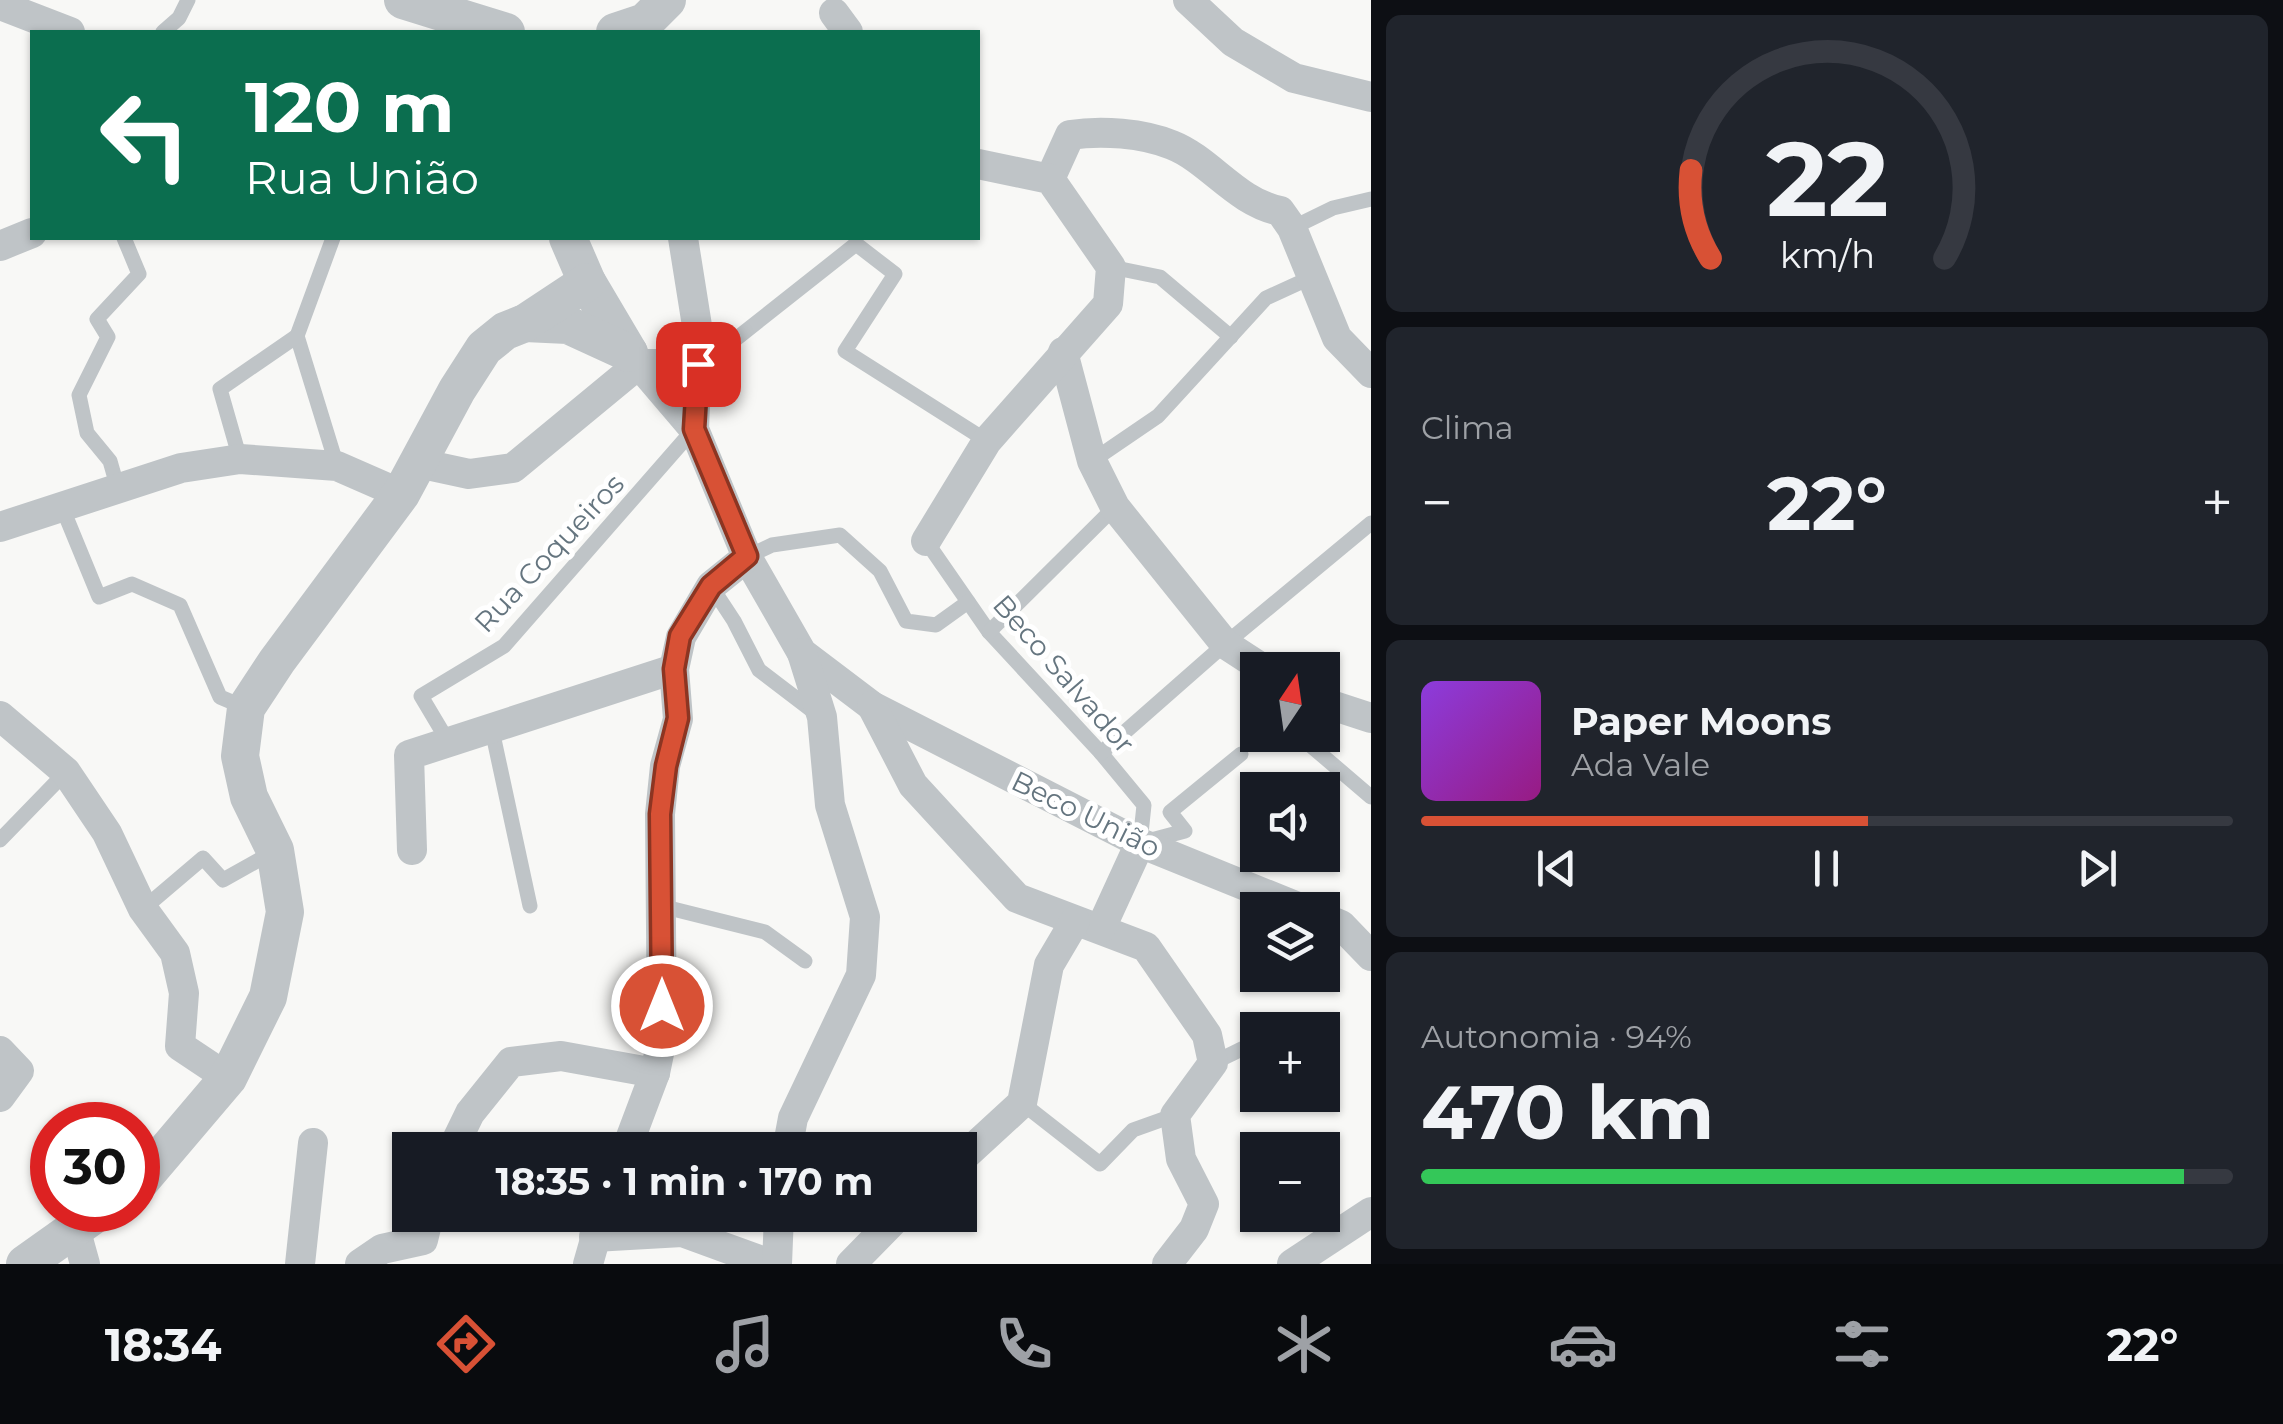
<!DOCTYPE html>
<html lang="pt">
<head>
<meta charset="utf-8">
<style>
  body { margin:0; font-family:Montserrat,sans-serif; background:#20242c; color:#f1f3f6; height:100vh; display:flex; flex-direction:column; font-size:38px; white-space:nowrap }
  * { box-sizing:border-box; margin:0 }
  p { font-size:32px; color:#9ea1a6 }
  .icon { flex:none; width:55px; height:55px; fill:none; stroke:currentColor; stroke-width:2; stroke-linecap:round; stroke-linejoin:round }
  .map { position:relative; flex:1; overflow:hidden }
  .details { display:flex; flex-direction:column; gap:15px; padding:15px; background:#0d0f14; width:912px }
  .details>* { flex:none }
  .hud { position:absolute; left:30px; top:30px; width:950px; height:210px; border-radius:0px; box-shadow:0 2px 8px #0004; background:#0b6e4f; color:#fff; overflow:hidden }
  .needle { width:65px; rotate:13deg }
  .controls { position:absolute; left:1240px; top:652px; display:grid; gap:20px }
  .controls a { display:grid; place-items:center; width:100px; height:100px; border-radius:0px; background:#171b24; box-shadow:0 2px 8px #0004; font-size:50px }
  .speed { position:absolute; left:30px; top:1102px; display:flex; gap:20px; font-size:50px; font-weight:700; text-align:center }
  .speed>* { display:grid; place-content:center; width:130px; height:130px; border-radius:50%; background:#171b24; box-shadow:0 2px 8px #0004; line-height:1 }
  .speed .limit { border:15px solid #d22; background:#fff; color:#111 }
  .pin { position:absolute; display:grid; place-items:center; width:85px; height:85px; color:#fff; margin:-42px; border-radius:20px; box-shadow:0 5px 15px #0006 }
  .me { position:absolute; width:110px; margin:-55px; rotate:0deg; stroke-linejoin:round; filter:drop-shadow(0 0 8px #0008) }
  .turn { display:flex; align-items:center; gap:35px; height:210px; padding:0 50px; font-size:45px }
  .turn .icon { width:130px; height:130px; stroke-width:2.5 }
  .turn b { display:block; font-size:70px; line-height:85px }
  .big { font-size:75px; font-weight:700; line-height:1.1 }
  .details .widget { flex:1; display:flex; flex-direction:column; justify-content:center; gap:15px; min-width:0; padding:0 35px; border-radius:15px; background:#20242c }
  .details .dial { align-items:center; gap:0 }
  .dial svg { height:260px; overflow:visible; fill:none; stroke:#363941; stroke-width:7; stroke-linecap:round; text-anchor:middle }
  .dial text { fill:#f1f3f6; stroke:none }
  .song { display:flex; align-items:center; gap:30px }
  .cover { width:120px; height:120px; border-radius:15px; background:linear-gradient(135deg,hsl(270 70% 55%),hsl(310 70% 35%)) }
  .played { height:10px; border-radius:5px; background:linear-gradient(90deg,#d85135 55%,#363941 55%) }
  .keys { display:flex; justify-content:space-around; direction:ltr }
  .heat { display:flex; justify-content:space-between; align-items:center; font-size:55px; direction:ltr }
  .charge { height:15px; border-radius:8px; background:linear-gradient(90deg,#34c759 94%,#363941 0) }
  .trip { position:absolute; left:392px; top:1132px; width:585px; height:100px; border-radius:0px; background:#171b24; box-shadow:0 2px 8px #0004; font-weight:700; line-height:100px; text-align:center }
  .tabs { display:flex; height:160px; justify-content:space-around; align-items:center; background:#090b0e; color:#9ea1a6 }
  .tabs .icon { width:70px; height:70px }
  .tabs .current { color:#d85135 }
  .tabs b { font-size:45px; color:#f1f3f6 }
  main { display:flex; flex:1; min-height:0 }
  .map>svg:first-child { display:block }
</style>
</head>
<body>
<main>
<div class="map">
<svg width="1371" height="1264" viewBox="0 0 1371 1264">
  <rect width="100%" height="100%" fill="#f8f8f6"/>
  <g fill="none" stroke-linecap="round" stroke-linejoin="round">
    <g stroke="#bfc4c7" stroke-width="15">
      <path d="M163,32l16,-14 9,-18"/>
      <path d="M1292,228l41,-20 38,-9"/>
      <path d="M333,238l-36,98 40,130"/>
      <path d="M1111,267l49,10 71,60"/>
      <path d="M698,364l15,-7 143,-113 39,30 -50,77 142,90"/>
      <path d="M240,459l-20,-70 77,-53"/>
      <path d="M1092,461l66,-45 108,-118 46,-21"/>
      <path d="M118,489l-8,-28 -23,-28 -8,-38 29,-58 -11,-18 42,-45 -15,-36"/>
      <path d="M62,507l37,90 33,-13 48,21 40,92 26,11"/>
      <path d="M926,541l63,91 112,121 43,52 -4,38 45,-12 -15,-19 71,-58"/>
      <path d="M747,557l25,-12 68,-10 40,36 26,50 30,4 32,-23"/>
      <path d="M711,586l23,35 25,49 59,45"/>
      <path d="M989,632l126,-125"/>
      <path d="M492,730l38,176"/>
      <path d="M1308,735l-5,4 68,58"/>
      <path d="M449,743l-28,-47 83,-50 190,-217"/>
      <path d="M1101,753l124,-109 146,-121"/>
      <path d="M0,840l66,-68"/>
      <path d="M661,906l104,26 40,29"/>
      <path d="M143,909l60,-51 20,22 50,-28"/>
      <path d="M1280,1030l11,-6"/>
      <path d="M1213,1063l45,-22"/>
      <path d="M1022,1103l78,61 33,-34 42,-15"/>
    </g>
    <g stroke="#bfc4c7" stroke-width="30">
      <path d="M1188,0l45,42 61,36 77,19"/>
      <path d="M0,5l70,27"/>
      <path d="M834,13l14,19"/>
      <path d="M1050,179l20,-44c31,-5 73,-2 102,10 38,15 64,57 108,66l12,17 45,110 34,35"/>
      <path d="M0,246l32,-13"/>
      <path d="M1063,352l29,109 23,46 110,137 40,26"/>
      <path d="M631,355l63,74"/>
      <path d="M418,463l51,11 44,-6 126,-104h59"/>
      <path d="M0,527l181,-59 59,-9 97,7 64,28"/>
      <path d="M926,541l61,-100 121,-137 3,-37 -61,-88 -72,-15"/>
      <path d="M747,557l55,96 70,53 268,137 165,67"/>
      <path d="M1322,702l49,16"/>
      <path d="M872,706l41,79 104,113 129,49 61,88 6,28 -38,52 6,44 23,45 -10,25 -27,35"/>
      <path d="M0,716l66,56 41,61 36,76 32,44 9,40 -4,53 48,32"/>
      <path d="M412,850l-3,-95 265,-86"/>
      <path d="M1322,917l19,8 30,31"/>
      <path d="M1101,928l39,-85"/>
      <path d="M0,1051l19,20 -19,26"/>
      <path d="M452,1150l18,-37 41,-51 50,-6 94,17"/>
      <path d="M626,1150l29,-77 7,-34 -2,-225 5,-48 13,-47 -4,-50 7,-32 30,-51 36,-29 -53,-128 4,-97 -15,-94"/>
      <path d="M787,1150l6,-32 68,-143 4,-58 -35,-112 -8,-88 -20,-64"/>
      <path d="M960,1160l62,-57 27,-138 26,-44"/>
      <path d="M75,1228l10,36"/>
      <path d="M594,1237l88,-5 88,32"/>
      <path d="M300,1264l13,-121"/>
      <path d="M360,1264l22,-15 41,-9 6,-25"/>
      <path d="M588,1264l14,-49"/>
      <path d="M777,1264l2,-49"/>
      <path d="M851,1264l48,-49"/>
      <path d="M1292,1264l79,-52"/>
    </g>
    <g stroke="#bfc4c7" stroke-width="38">
      <path d="M403,0l103,32"/>
      <path d="M615,32l30,-10 22,-22"/>
      <path d="M568,238l19,44 42,71"/>
      <path d="M525,323l43,2 61,28"/>
      <path d="M138,1184l90,-106 40,-81 17,-85 -10,-62 -26,-53 -9,-41 6,-48 31,-47 124,-167 56,-104 27,-42 21,-17 20,-8 62,-41"/>
      <path d="M25,1264l76,-54"/>
    </g>
  </g>
  <g fill="none" stroke-linecap="round" stroke-linejoin="round">
    <defs>
      <path id="route" d="M662,1006l-2,-192 6,-48 12,-48 -4,-49 6,-33 31,-50 36,-30 -53,-127 4,-65"/>
    </defs>
    <use href="#route" stroke="#8c3522" stroke-width="25"/>
    <use href="#route" stroke="#d85135" stroke-width="18"/>
  </g>
  <g text-anchor="middle" dominant-baseline="central" stroke-width="10" stroke-linejoin="round" paint-order="stroke">
    <g font-size="28" fill="#65757f" stroke="#fff">
      <text transform="translate(549 553) rotate(-47)">Rua Coqueiros</text>
      <text transform="translate(1064 674) rotate(49)">Beco Salvador</text>
      <text transform="translate(1086 814) rotate(26)">Beco União</text>
    </g>
  </g>
</svg>
<div class="controls">
<a><svg class="needle" viewBox="-14 -14 28 28"><path d="M0-13l5 13h-10z" fill="#e53935"/><path d="M0 13l5-13h-10z" fill="#9ea1a6"/></svg></a>
<a><svg class="icon" aria-label="sound" viewBox="0 0 24 24"><path d="M4 9h4l5-4v14l-5-4H4zM17 9q2 3 0 6"/></svg></a>
<a><svg class="icon" aria-label="layers" viewBox="0 0 24 24"><path d="M12 4l9 5-9 5-9-5zM3 14l9 5 9-5"/></svg></a>
<a>+</a>
<a>−</a>
</div>
<div class="speed"><div class="limit">30</div></div>
<div class="pin" style="left:698px;top:364px;background:#d93025"><svg class="icon" aria-label="arrive" viewBox="0 0 24 24"><path d="M6 21V4h12l-3 4 3 4H6"/></svg></div>
<svg class="me" style="left:662px;top:1006px" viewBox="-20 -20 40 40"><circle r="17" fill="#d85135" stroke="#fff" stroke-width="3"/><path d="M0-11L8 9 0 5-8 9z" fill="#fff"/></svg>
<div class="trip">18:35 · 1 min · 170 m</div>
<div class="hud">
<div class="turn"><svg class="icon" aria-label="left" viewBox="0 0 24 24"><path d="M17 20v-9H6M10 6l-5 5 5 5"/></svg><div><b>120 m</b>Rua União</div></div>
</div>
</div>
<section class="details">
<div class="widget dial"><svg viewBox="0 0 100 80">
<path d="M14 69A42 42 0 1 1 86 69"/>
<path d="M14 69A42 42 0 0 1 8 42" stroke="#d85135"/>
<text x="50" y="56" font-size="32" font-weight="700">22</text>
<text x="50" y="72" font-size="11">km/h</text>
</svg></div>
<div class="widget"><p>Clima</p>
<div class="heat"><a>−</a><b class="big">22°</b><a>+</a></div>
</div>
<div class="widget">
<div class="song"><i class="cover"></i><div><b>Paper Moons</b><p>Ada Vale</p></div></div>
<div class="played"></div>
<div class="keys"><svg class="icon" aria-label="previous" viewBox="0 0 24 24"><path d="M18 5L8 12l10 7zM5 5v14"/></svg><svg class="icon" aria-label="pause" viewBox="0 0 24 24"><path d="M8 5v14M16 5v14"/></svg><svg class="icon" aria-label="next" viewBox="0 0 24 24"><path d="M6 5l10 7-10 7zM19 5v14"/></svg></div>
</div>
<div class="widget"><p>Autonomia · 94%</p><b class="big">470 km</b><div class="charge"></div></div>
</section>
</main>
<nav class="tabs">
<b>18:34</b>
<svg class="icon current" aria-label="directions" viewBox="0 0 24 24"><path d="M12 3l9 9-9 9-9-9zM9 14v-3h6M13 9l2 2-2 2"/></svg>
<svg class="icon" aria-label="music" viewBox="0 0 24 24"><path d="M9 18V5l10-2v13"/><circle cx="6" cy="18" r="3"/><circle cx="16" cy="16" r="3"/></svg>
<svg class="icon" aria-label="phone" viewBox="0 0 24 24"><path d="M5 4h4l2 5-3 2q2 4 5 5l2-3 5 2v4C11 20 4 13 5 4z"/></svg>
<svg class="icon" aria-label="climate" viewBox="0 0 24 24"><path d="M12 3v18M4 7l16 10M4 17L20 7"/></svg>
<svg class="icon" aria-label="car" viewBox="0 0 24 24"><path d="M5 17H2v-5l4-1 3-4h7l3 4 3 1v5h-3M9 17h6M6 11h13"/><circle cx="7" cy="17" r="2"/><circle cx="17" cy="17" r="2"/></svg>
<svg class="icon" aria-label="filters" viewBox="0 0 24 24"><path d="M4 7h16M4 17h16"/><circle cx="9" cy="7" r="2"/><circle cx="15" cy="17" r="2"/></svg>
<b>22°</b>
</nav>
</body>
</html>
